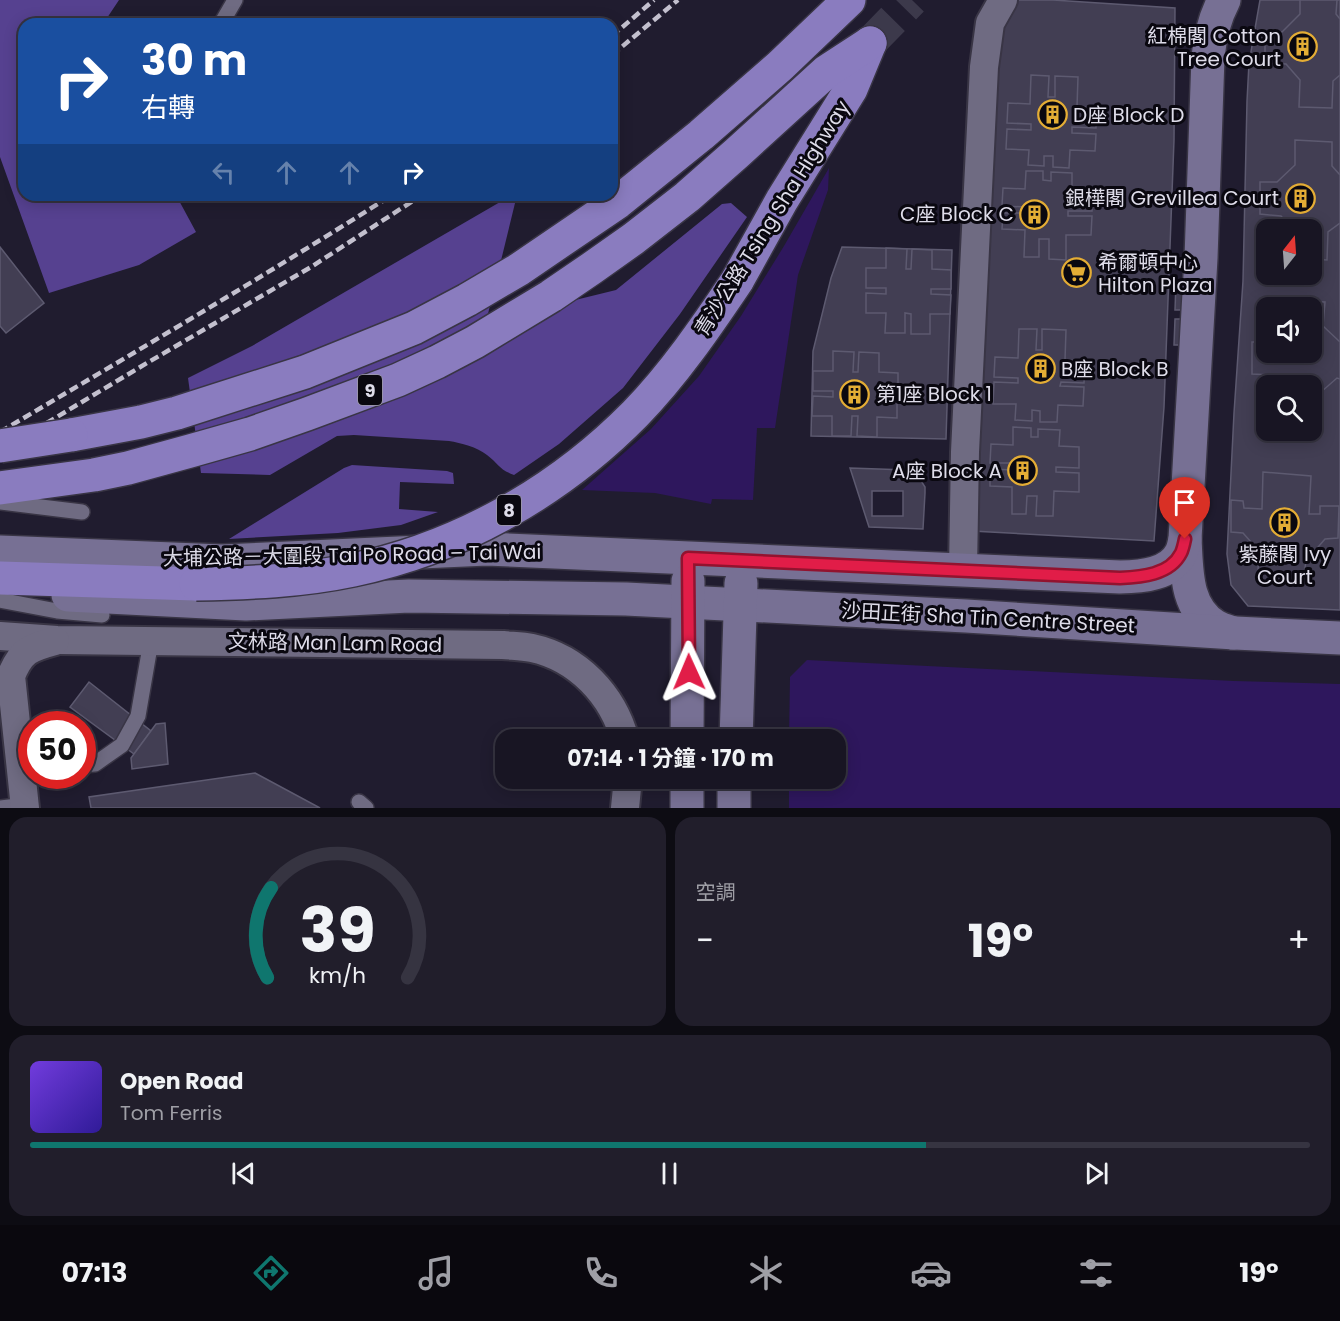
<!DOCTYPE html>
<html lang="zh-TW">
<head>
<meta charset="utf-8">
<style>
  body { margin:0; font-family:Poppins,"Noto Sans TC",sans-serif; background:#211e2b; color:#f1f3f6; height:100vh; display:flex; flex-direction:column; font-size:22px; white-space:nowrap }
  * { box-sizing:border-box; margin:0 }
  p { font-size:20px; color:#9f9fa6 }
  .icon { flex:none; width:33px; height:33px; fill:none; stroke:currentColor; stroke-width:2; stroke-linecap:round; stroke-linejoin:round }
  .map { position:relative; height:808px; overflow:hidden }
  .details { display:flex; flex-direction:column; gap:9px; padding:9px; background:#0d0c13; flex:1 }
  .details>* { flex:none }
  .guide { position:absolute; left:18px; top:18px; width:600px; height:183px; border-radius:18px; box-shadow:0 3px 15px #0003,0 0 0 2px #363441; background:#1a4fa0; color:#fff; overflow:hidden }
  .needle { width:39px; rotate:17deg }
  .buttons { position:absolute; left:1256px; top:219px; display:grid; gap:12px }
  .buttons a { display:grid; place-items:center; width:66px; height:66px; border-radius:12px; background:#181523; box-shadow:0 3px 15px #0003,0 0 0 2px #363441; font-size:30px }
  .speed { position:absolute; left:18px; top:711px; display:flex; gap:12px; font-size:30px; font-weight:700; text-align:center }
  .speed>* { display:grid; place-content:center; width:78px; height:78px; border-radius:50%; background:#181523; box-shadow:0 3px 15px #0003,0 0 0 2px #363441; line-height:1 }
  .speed .limit { border:9px solid #d22; background:#fff; color:#111 }
  .pin { position:absolute; display:grid; place-items:center; width:51px; height:51px; color:#fff; margin:-62px -26px; border-radius:50% 50% 50% 0; rotate:-45deg; box-shadow:0 0 6px #0007 }
  .pin .icon { rotate:45deg }
  .me { position:absolute; width:66px; margin:-33px; rotate:359deg; stroke-linejoin:round; filter:drop-shadow(0 0 4px #0008) }
  .turn { display:flex; align-items:center; gap:21px; height:126px; padding:0 24px; font-size:27px }
  .turn .icon { width:78px; height:78px; stroke-width:2.5 }
  .turn b { display:block; font-size:42px; line-height:51px }
  .lanes { display:flex; align-items:center; height:57px; padding:0 24px; background:#0003; justify-content:center; gap:30px; direction:ltr }
  .lanes .off { opacity:.35 }
  .big { font-size:45px; font-weight:700; line-height:1.1 }
  .details .widget { flex:1; display:flex; flex-direction:column; justify-content:center; gap:9px; min-width:0; padding:0 21px; border-radius:18px; background:#211e2b }
  .details .dial { align-items:center; gap:0 }
  .dial svg { height:156px; overflow:visible; fill:none; stroke:#363441; stroke-width:7; stroke-linecap:round; text-anchor:middle }
  .dial text { fill:#f1f3f6; stroke:none }
  .song { display:flex; align-items:center; gap:18px }
  .cover { width:72px; height:72px; border-radius:9px; background:linear-gradient(135deg,hsl(260 70% 55%),hsl(250 70% 35%)) }
  .played { height:6px; border-radius:3px; background:linear-gradient(90deg,#0f766e 70%,#363441 70%) }
  .keys { display:flex; justify-content:space-around; direction:ltr }
  .heat { display:flex; justify-content:space-between; align-items:center; font-size:33px; direction:ltr }
  .details .tiles { flex:1; display:grid; gap:9px; grid-template-columns:1fr 1fr }
  .widget:last-child { grid-column:span 2 }
  .trip { position:absolute; left:495px; top:729px; width:351px; height:60px; border-radius:18px; background:#181523; box-shadow:0 3px 15px #0003,0 0 0 2px #363441; font-weight:700; line-height:60px; text-align:center }
  .tabs { display:flex; height:96px; justify-content:space-around; align-items:center; background:#0a080e; color:#9f9fa6 }
  .tabs .icon { width:42px; height:42px }
  .tabs .current { color:#0f766e }
  .tabs b { font-size:27px; color:#f1f3f6 }
  .map>svg:first-child { display:block }
</style>
</head>
<body>
<div class="map">
<svg width="1340" height="808" viewBox="0 0 1340 808">
  <rect width="100%" height="100%" fill="#201c2f"/>
  <g fill="#2e175d">
    <path d="M829,168l-1,22 -30,85 -23,153h-18l-4,72 -41,-1 -1,5 -56,-11 -73,-3 69,-61 48,-53 42,-60 43,-70z"/>
    <path d="M807,660l427,21 106,3v124h-551v-29l47,-1v-38l-47,-1 1,-62z"/>
  </g>
  <g fill="#564190">
    <path d="M0,0h119l-16,24h-79v171h152l20,37 -57,33 -90,28 -49,-136z"/>
    <path d="M512,195h5l-31,127 130,-32 106,-86 9,-1 16,14 -67,97 -57,74 -64,56 -45,31c-16,-6 -15,-11 -27,-20 -10,-8 -26,-12 -38,-14l-95,-6 -17,1 -67,39 -69,-2 -13,-95 64,-32z"/>
    <path d="M352,465l95,6 6,2 1,11 -54,-2 -1,27 39,3 -37,13 -63,8 -109,6 115,-71z"/>
  </g>
  <g fill="#423e53" stroke="#5d5a70" stroke-width="1.5" fill-rule="evenodd">
    <path d="M1012,0h41l122,8 -1,132 -10,267 -10,134 -182,-10 28,-518z"/>
    <path d="M1260,0h80v610l-92,-4 -17,-21 -4,-31 7,-141 9,-132 4,-180 2,-38zM1266,230h45v44h-45zM1266,308h45v44h-45zM1266,386h45v44h-45z"/>
    <path d="M1300,0h37l-1,14 4,5v56l-7,6 -1,27 -33,-1 1,-27 -14,-16 -21,-1v-32l17,1 18,-18z"/>
    <path d="M1031,75l18,1 -1,21h7v-21l23,1 -1,30h20l-1,21 -24,-1v6l24,1 -1,17 -25,-1 -1,18 -16,-1v-11h-9v10l-16,-1 1,-15 -23,-1 1,-20 24,1v-6l-24,-1 1,-20 22,1z"/>
    <path d="M1295,140l37,2v24l8,9v48l-12,9 -1,28 -16,-1v-29h-18l-12,-14 -21,-2v-32h17l18,-17z"/>
    <path d="M1026,171h17v9l8,1v-9l21,1v17l20,1v20h-24v5h24l-1,19h-25v25l-17,-1v-20h-10v18h-15l1,-27 -23,-1 1,-16h23v-6l-24,-1 1,-18 22,1z"/>
    <path d="M0,247l44,56 -38,30 -6,-7z"/>
    <path d="M842,247l110,3 -6,189 -135,-3 2,-85 18,-73z"/>
    <path d="M886,248l21,1 -1,20h5l1,-20 20,1v19l19,1v19h-20v5l20,1 -1,19h-20v20h-19v-20l-6,-1v20h-20l1,-20h-20v-20l20,1v-6h-20v-20h20z"/>
    <path d="M1176,283h7l-1,27h-7z"/>
    <path d="M1288,301l37,1 -2,24 17,16v37l-3,-1 -16,14 -2,27h-8v-33h-28l-9,-11 -22,-1v-32h14v10h45v-44h-23z"/>
    <path d="M1175,319h6l-1,26h-6z"/>
    <path d="M1019,329h18l-1,21h6v-21l24,1 -1,30 20,1 -1,22 -23,-1 -1,4 24,1 -1,19 -25,-1 -1,17h-17v-11l-8,-1v11l-17,-1 1,-16h-23l1,-22 24,1v-5l-24,-1 1,-20 23,1z"/>
    <path d="M833,351l21,1 -1,20h5l1,-20 20,1v19l19,1v19h-20v5l19,1v20l-20,-1v20l-20,-1 1,-20h-6l-1,20h-19v-20h-20l1,-20 20,1v-6h-20v-20h20z"/>
    <path d="M1013,427l18,1v9h7v-8l22,1 -1,16 20,1v21l-23,-1v5l23,1v19l-25,-1 -1,25h-17l1,-20h-10l-1,18h-14v-27l-22,-1v-17l24,1v-7h-24l1,-19 22,1z"/>
    <path d="M850,468l57,2 11,6 7,11v6l-2,36 -54,-2zM872,491h31v25h-31z"/>
    <path d="M1263,472l48,4 -2,38h11v-8h19l-1,32 -13,1 -19,22 -2,14 -46,-4 1,-20 -16,-18 -12,-1v-32l12,1 1,7 18,1z"/>
    <path d="M89,682l62,49 -17,23 -64,-47z"/>
    <path d="M165,723l3,41 -36,5 -1,-11 25,-34z"/>
    <path d="M255,773l65,35h-229l-2,-11z"/>
  </g>
  <g fill="none" stroke-linecap="round" stroke-linejoin="round">
    <path stroke="#3c394b" stroke-width="33" stroke-dasharray="33 16" stroke-linecap="butt" d="M870,43l42,-43"/>
    <defs>
      <g id="lane">
        <path d="M221,24l14,-24"/>
        <path d="M0,502l82,10"/>
        <path d="M0,600l57,11 45,4"/>
        <path d="M82,765l13,-1 27,-19 16,-29 13,-75"/>
        <path d="M359,802l7,6"/>
        <path d="M0,808l25,-3"/>
      </g>
      <g id="street">
        <path d="M963,570l2,-118 19,-385 6,-44 13,-23"/>
        <path d="M0,636l57,4 446,5c10,1 19,1 29,3 46,10 81,47 93,92"/>
        <path d="M25,808l-14,-132c10,-25 18,-28 44,-35"/>
        <path d="M625,808l3,-30"/>
      </g>
      <g id="secondary">
        <path d="M1185,539c2,32 0,68 30,87 5,3 12,5 18,7"/>
        <path d="M0,552l222,9 265,-12 633,28c21,0 50,-2 61,-24 2,-4 3,-9 4,-14l16,-281 7,-201c2,-21 6,-38 16,-57"/>
        <path d="M68,595l178,9 163,-8 217,3 340,17 269,17 105,5"/>
        <path d="M687,740l1,-159"/>
        <path d="M736,740l5,-157"/>
        <path d="M687,808v-30"/>
        <path d="M734,808v-30"/>
      </g>
      <g id="highway">
        <path d="M737,281l45,-81 69,-111 19,-46"/>
        <path d="M71,435l70,-13 36,-9 128,-41 109,-44 53,-28 51,-30 100,-68 83,-67 79,-69 69,-66"/>
        <path d="M0,488l94,-13 34,-7 62,-17 60,-17 57,-20 91,-34 39,-18 38,-20 76,-46 41,-28 41,-29 54,-42 50,-44 90,-82 43,-28"/>
        <path d="M0,578l196,6"/>
      </g>
    </defs>
    <use href="#lane" stroke="#393545" stroke-width="18"/>
    <use href="#street" stroke="#393545" stroke-width="32"/>
    <use href="#secondary" stroke="#393545" stroke-width="36"/>
    <use href="#highway" stroke="#393545" stroke-width="36"/>
    <use href="#lane" stroke="#6f6b82" stroke-width="15"/>
    <use href="#street" stroke="#6f6b82" stroke-width="28"/>
    <use href="#secondary" stroke="#777094" stroke-width="33"/>
    <use href="#highway" stroke="#8a7cbf" stroke-width="33"/>
    <g stroke="#c3c0ce" stroke-width="4.5" stroke-dasharray="9 4.5" stroke-linecap="butt">
      <path d="M612,36l42,-36"/>
      <path d="M612,55l66,-55"/>
      <path d="M0,432c132,-78 263,-155 392,-237"/>
      <path d="M0,451l147,-88 164,-96 111,-72"/>
    </g>
    <defs>
      <g id="highway-bridge">
        <path d="M0,446l71,-11"/>
        <path d="M196,584c53,-1 105,-3 157,-14 107,-22 206,-79 282,-156 39,-40 71,-87 102,-133"/>
      </g>
    </defs>
    <use href="#highway-bridge" stroke="#393545" stroke-width="36" stroke-linecap="butt"/>
    <use href="#highway-bridge" stroke="#8a7cbf" stroke-width="33"/>
  </g>
  <g fill="none" stroke-linecap="round" stroke-linejoin="round">
    <defs>
      <path id="route" d="M689,672l-1,-114 432,20c21,-1 50,-3 61,-25 2,-4 3,-9 4,-14"/>
    </defs>
    <use href="#route" stroke="#92132f" stroke-width="15"/>
    <use href="#route" stroke="#e11d48" stroke-width="10"/>
  </g>
  <defs>
    <symbol id="building-ring" viewBox="-11 -11 22 22"><circle r="9.5" fill="#0a0810" stroke="#e4ad35" stroke-width="1.5"/><path d="M-4-6H4V6H1V3H-1V6H-4ZM-2.5-4.3h1.7v1.8h-1.7ZM.8-4.3h1.7v1.8H.8ZM-2.5-1h1.7V.8h-1.7ZM.8-1h1.7V.8H.8Z" fill="#e4ad35"/></symbol>
    <symbol id="supermarket-ring" viewBox="-11 -11 22 22"><circle r="9.5" fill="#0a0810" stroke="#e4ad35" stroke-width="1.5"/><path d="M-6-5.5h2.5l.6 2H6L4.5 2H-2.5L-4.4-4H-6ZM-1.5 3.2a1.3 1.3 0 1 0 .1 0ZM3 3.2a1.3 1.3 0 1 0 .1 0Z" fill="#e4ad35"/></symbol>
  </defs>
  <g fill-rule="evenodd">
    <use href="#building-ring" x="1286" y="30" width="33" height="33"/>
    <use href="#building-ring" x="1036" y="98" width="33" height="33"/>
    <use href="#building-ring" x="1284" y="182" width="33" height="33"/>
    <use href="#building-ring" x="1018" y="198" width="33" height="33"/>
    <use href="#supermarket-ring" x="1060" y="256" width="33" height="33"/>
    <use href="#building-ring" x="1024" y="352" width="33" height="33"/>
    <use href="#building-ring" x="838" y="378" width="33" height="33"/>
    <use href="#building-ring" x="1006" y="454" width="33" height="33"/>
    <use href="#building-ring" x="1268" y="506" width="33" height="33"/>
  </g>
  <g text-anchor="middle" dominant-baseline="central" stroke-width="6" stroke-linejoin="round" paint-order="stroke">
    <g fill="#0a0810" stroke="#9e9ca8" stroke-width="1.5">
      <rect x="358" y="375" width="24" height="30" rx="4.5"/>
      <rect x="497" y="495" width="24" height="30" rx="4.5"/>
    </g>
    <g font-size="18" font-weight="bold" fill="#dedce9">
      <text x="370" y="390">9</text>
      <text x="509" y="510">8</text>
    </g>
    <g font-size="20" fill="#dedce9" stroke="#0a0810" text-anchor="end">
      <text x="1281" y="36">紅棉閣 Cotton<tspan x="1281" dy="23">Tree Court</tspan></text>
      <text x="1073" y="115" text-anchor="start">D座 Block D</text>
      <text x="1279" y="198">銀樺閣 Grevillea Court</text>
      <text x="1014" y="214">C座 Block C</text>
      <text x="1098" y="262" text-anchor="start">希爾頓中心<tspan x="1098" dy="23">Hilton Plaza</tspan></text>
      <text x="1061" y="369" text-anchor="start">B座 Block B</text>
      <text x="876" y="394" text-anchor="start">第1座 Block 1</text>
      <text x="1002" y="471">A座 Block A</text>
      <text x="1285" y="554" text-anchor="middle">紫藤閣 Ivy<tspan x="1285" dy="23">Court</tspan></text>
    </g>
    <g font-size="20" fill="#dedce9" stroke="#0a0810">
      <text transform="translate(772 218) rotate(-58)">青沙公路 Tsing Sha Highway</text>
      <text transform="translate(352 555) rotate(-1)">大埔公路－大圍段 Tai Po Road – Tai Wai</text>
      <text transform="translate(988 618) rotate(3)">沙田正街 Sha Tin Centre Street</text>
      <text transform="translate(335 643) rotate(1)">文林路 Man Lam Road</text>
    </g>
  </g>
</svg>
<div class="buttons">
<a><svg class="needle" viewBox="-14 -14 28 28"><path d="M0-13l5 13h-10z" fill="#e53935"/><path d="M0 13l5-13h-10z" fill="#9f9fa6"/></svg></a>
<a><svg class="icon" aria-label="sound" viewBox="0 0 24 24"><path d="M4 9h4l5-4v14l-5-4H4zM17 9q2 3 0 6"/></svg></a>
<a><svg class="icon" aria-label="search" viewBox="0 0 24 24"><circle cx="10" cy="10" r="6"/><path d="M15 15l6 6"/></svg></a>
</div>
<div class="speed"><div class="limit">50</div></div>
<div class="pin" style="left:1185px;top:539px;background:#d93025"><svg class="icon" aria-label="arrive" viewBox="0 0 24 24"><path d="M6 21V4h12l-3 4 3 4H6"/></svg></div>
<svg class="me" style="left:689px;top:672px" viewBox="-20 -20 40 40"><path d="M0-17L14 15 0 8-14 15z" fill="#e11d48" stroke="#fff" stroke-width="4"/></svg>
<div class="trip">07:14 · 1 分鐘 · 170 m</div>
<div class="guide">
<div class="turn"><svg class="icon" aria-label="right" viewBox="0 0 24 24"><path d="M7 20v-9h11M14 6l5 5-5 5"/></svg><div><b>30 m</b>右轉</div></div>
<div class="lanes"><svg class="icon off" aria-label="left" viewBox="0 0 24 24"><path d="M17 20v-9H6M10 6l-5 5 5 5"/></svg><svg class="icon off" aria-label="ahead" viewBox="0 0 24 24"><path d="M12 20V5M6 11l6-6 6 6"/></svg><svg class="icon off" aria-label="ahead" viewBox="0 0 24 24"><path d="M12 20V5M6 11l6-6 6 6"/></svg><svg class="icon" aria-label="right" viewBox="0 0 24 24"><path d="M7 20v-9h11M14 6l5 5-5 5"/></svg></div>
</div>
</div>
<section class="details">
<div class="tiles">
<div class="widget dial"><svg viewBox="0 0 100 80">
<path d="M14 69A42 42 0 1 1 86 69"/>
<path d="M14 69A42 42 0 0 1 16 23" stroke="#0f766e"/>
<text x="50" y="56" font-size="32" font-weight="700">39</text>
<text x="50" y="72" font-size="11">km/h</text>
</svg></div>
<div class="widget"><p>空調</p>
<div class="heat"><a>−</a><b class="big">19°</b><a>+</a></div>
</div>
<div class="widget">
<div class="song"><i class="cover"></i><div><b>Open Road</b><p>Tom Ferris</p></div></div>
<div class="played"></div>
<div class="keys"><svg class="icon" aria-label="previous" viewBox="0 0 24 24"><path d="M18 5L8 12l10 7zM5 5v14"/></svg><svg class="icon" aria-label="pause" viewBox="0 0 24 24"><path d="M8 5v14M16 5v14"/></svg><svg class="icon" aria-label="next" viewBox="0 0 24 24"><path d="M6 5l10 7-10 7zM19 5v14"/></svg></div>
</div>
</div>
</section>
<nav class="tabs">
<b>07:13</b>
<svg class="icon current" aria-label="directions" viewBox="0 0 24 24"><path d="M12 3l9 9-9 9-9-9zM9 14v-3h6M13 9l2 2-2 2"/></svg>
<svg class="icon" aria-label="music" viewBox="0 0 24 24"><path d="M9 18V5l10-2v13"/><circle cx="6" cy="18" r="3"/><circle cx="16" cy="16" r="3"/></svg>
<svg class="icon" aria-label="phone" viewBox="0 0 24 24"><path d="M5 4h4l2 5-3 2q2 4 5 5l2-3 5 2v4C11 20 4 13 5 4z"/></svg>
<svg class="icon" aria-label="climate" viewBox="0 0 24 24"><path d="M12 3v18M4 7l16 10M4 17L20 7"/></svg>
<svg class="icon" aria-label="car" viewBox="0 0 24 24"><path d="M5 17H2v-5l4-1 3-4h7l3 4 3 1v5h-3M9 17h6M6 11h13"/><circle cx="7" cy="17" r="2"/><circle cx="17" cy="17" r="2"/></svg>
<svg class="icon" aria-label="filters" viewBox="0 0 24 24"><path d="M4 7h16M4 17h16"/><circle cx="9" cy="7" r="2"/><circle cx="15" cy="17" r="2"/></svg>
<b>19°</b>
</nav>
</body>
</html>
